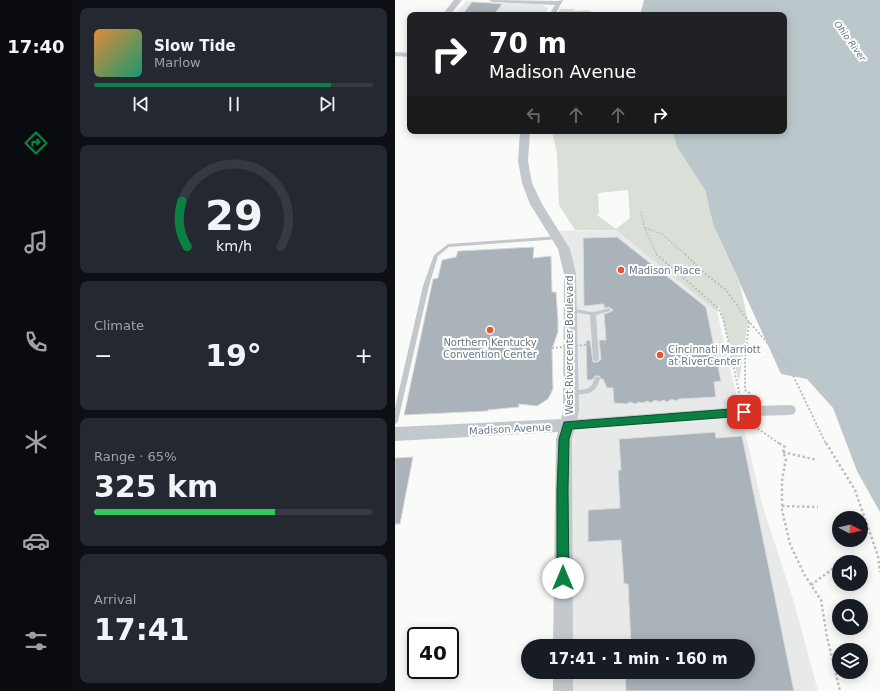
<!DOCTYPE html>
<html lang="en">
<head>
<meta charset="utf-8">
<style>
  body { margin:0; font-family:"DejaVu Sans",sans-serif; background:#242831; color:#f1f3f6; height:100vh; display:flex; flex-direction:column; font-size:15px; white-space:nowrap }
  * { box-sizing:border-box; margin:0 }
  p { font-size:13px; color:#9ea1a6 }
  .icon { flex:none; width:22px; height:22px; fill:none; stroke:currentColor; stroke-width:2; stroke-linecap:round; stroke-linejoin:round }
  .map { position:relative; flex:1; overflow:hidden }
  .details { display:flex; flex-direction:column; gap:8px; padding:8px; background:#0d0f14; width:323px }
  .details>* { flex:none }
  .banner { position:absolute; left:12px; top:12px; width:380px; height:122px; border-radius:8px; box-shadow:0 2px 10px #0003; background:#202124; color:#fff; overflow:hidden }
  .needle { width:26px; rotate:97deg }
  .tools { position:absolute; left:437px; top:511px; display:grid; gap:8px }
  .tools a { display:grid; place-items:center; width:36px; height:36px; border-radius:50%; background:#171b24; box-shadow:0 2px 10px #0003; font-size:20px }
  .speed { position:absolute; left:12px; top:627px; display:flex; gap:8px; font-size:20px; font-weight:700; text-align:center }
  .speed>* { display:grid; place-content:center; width:52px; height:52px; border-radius:50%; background:#171b24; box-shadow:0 2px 10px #0003; line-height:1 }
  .speed .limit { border:2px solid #111; border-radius:6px; background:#fff; color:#111 }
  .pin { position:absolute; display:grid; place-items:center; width:34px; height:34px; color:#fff; margin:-17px; border-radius:8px; box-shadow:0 2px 6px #0006 }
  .me { position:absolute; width:44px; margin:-22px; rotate:0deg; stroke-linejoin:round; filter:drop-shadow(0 0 3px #0008) }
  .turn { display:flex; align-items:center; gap:14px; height:84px; padding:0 16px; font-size:18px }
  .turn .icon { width:52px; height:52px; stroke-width:2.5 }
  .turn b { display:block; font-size:28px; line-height:34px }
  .lanes { display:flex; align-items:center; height:38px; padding:0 16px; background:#0003; justify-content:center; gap:20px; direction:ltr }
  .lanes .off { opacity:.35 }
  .big { font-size:30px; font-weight:700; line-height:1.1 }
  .details .widget { flex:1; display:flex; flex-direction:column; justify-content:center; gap:6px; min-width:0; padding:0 14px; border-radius:8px; background:#242831 }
  .details .dial { align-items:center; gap:0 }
  .dial svg { height:104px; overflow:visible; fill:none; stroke:#363941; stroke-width:7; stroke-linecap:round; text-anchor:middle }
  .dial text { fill:#f1f3f6; stroke:none }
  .song { display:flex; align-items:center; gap:12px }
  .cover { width:48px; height:48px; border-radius:6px; background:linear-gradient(135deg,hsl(30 70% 55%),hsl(160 70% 35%)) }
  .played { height:4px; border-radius:2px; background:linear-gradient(90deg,#0b8043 85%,#363941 85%) }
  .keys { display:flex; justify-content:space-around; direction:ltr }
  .heat { display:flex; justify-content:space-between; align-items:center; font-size:22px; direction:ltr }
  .charge { height:6px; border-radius:3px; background:linear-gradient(90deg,#34c759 65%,#363941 0) }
  .trip { position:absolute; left:126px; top:639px; width:234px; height:40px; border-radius:20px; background:#171b24; box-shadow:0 2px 10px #0003; font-weight:700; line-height:40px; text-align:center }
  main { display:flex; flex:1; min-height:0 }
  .dock { display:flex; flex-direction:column; width:72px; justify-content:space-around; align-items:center; background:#090b0e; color:#9ea1a6 }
  .dock .icon { width:28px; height:28px }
  .dock .on { color:#0b8043 }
  .dock b { font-size:18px; color:#f1f3f6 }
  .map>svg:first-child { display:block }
</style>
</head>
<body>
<main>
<nav class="dock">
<b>17:40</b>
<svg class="icon on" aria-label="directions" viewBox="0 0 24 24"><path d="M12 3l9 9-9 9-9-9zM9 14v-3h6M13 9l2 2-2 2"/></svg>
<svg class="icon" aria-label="music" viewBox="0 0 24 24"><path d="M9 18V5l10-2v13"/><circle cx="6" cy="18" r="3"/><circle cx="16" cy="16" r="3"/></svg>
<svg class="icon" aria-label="phone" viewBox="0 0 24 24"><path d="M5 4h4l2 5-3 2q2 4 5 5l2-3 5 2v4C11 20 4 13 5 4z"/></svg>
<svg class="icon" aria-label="climate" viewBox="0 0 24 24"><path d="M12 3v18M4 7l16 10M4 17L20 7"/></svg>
<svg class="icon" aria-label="car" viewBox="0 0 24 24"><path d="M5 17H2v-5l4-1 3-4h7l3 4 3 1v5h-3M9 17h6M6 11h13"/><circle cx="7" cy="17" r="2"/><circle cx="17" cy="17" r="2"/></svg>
<svg class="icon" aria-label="filters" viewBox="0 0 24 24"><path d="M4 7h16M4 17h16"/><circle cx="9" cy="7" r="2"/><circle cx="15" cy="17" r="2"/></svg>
</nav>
<section class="details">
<div class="widget">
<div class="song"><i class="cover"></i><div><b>Slow Tide</b><p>Marlow</p></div></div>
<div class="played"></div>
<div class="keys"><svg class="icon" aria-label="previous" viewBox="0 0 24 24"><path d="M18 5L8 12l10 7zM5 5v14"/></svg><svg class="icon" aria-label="pause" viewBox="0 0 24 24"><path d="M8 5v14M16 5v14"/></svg><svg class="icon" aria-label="next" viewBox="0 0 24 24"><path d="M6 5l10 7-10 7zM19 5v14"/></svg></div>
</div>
<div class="widget dial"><svg viewBox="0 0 100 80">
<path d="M14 69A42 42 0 1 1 86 69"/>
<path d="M14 69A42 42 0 0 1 10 34" stroke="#0b8043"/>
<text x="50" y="56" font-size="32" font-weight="700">29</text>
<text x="50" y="72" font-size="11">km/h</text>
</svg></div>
<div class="widget"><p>Climate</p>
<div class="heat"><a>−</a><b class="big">19°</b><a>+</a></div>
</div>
<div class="widget"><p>Range · 65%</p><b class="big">325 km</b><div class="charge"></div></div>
<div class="widget"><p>Arrival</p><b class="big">17:41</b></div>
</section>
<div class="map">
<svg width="485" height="691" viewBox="0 0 485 691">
  <rect width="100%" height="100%" fill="#fafaf8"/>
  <g fill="#e8e9e9">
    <path d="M71,1l69,3 8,1 5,4 -2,6h-91z"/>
    <path d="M221,230l101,82 45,192 32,98 24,89h-256v-19h186v-26h-185l7,-372 -16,-43z"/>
  </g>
  <g fill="#dadfd7" fill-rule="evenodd">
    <path d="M165,9h14l1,2 12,-1 14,5h-44z"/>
    <path d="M157,131h120l5,16 28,43 8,34 27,61 8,36 -9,60 -20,-76 -2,7 -101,-82h-41l-16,-25 -2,-51zM233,190l2,28 -14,11 -19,-14 2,-3 -1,-19z"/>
  </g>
  <path fill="#bbc7cb" d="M249,0h236v512l-23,-41 -24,-63 -26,-29 -26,-5 -68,-150 -8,-34 -28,-43 -5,-16h112v-116h-144z"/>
  <g fill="#aab3b9" stroke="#dcdcda">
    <path d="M77,2l19,1 11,1 -8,11h-32z"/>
    <path d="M222,237l89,70 15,74 -7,1 2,15 -37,2 -3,2 -4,-2 -5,3 -4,-2 -3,2 -5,-2 -4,3 -4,-2 -4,2 -4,-1 -4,2 -5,-2 -3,2 -13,-1 -1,-15h-6l-4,-9h-2l-2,-3h-4l-3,4h-5l-1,-39 4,-1 3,22h5l3,-3 -2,-19h7l-2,-26 6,-2 3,-2 -4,-3 -5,1v-4l-20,2 -1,-68z"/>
    <path d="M139,247l-1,11 18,-2 1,36h4l2,28v12l-6,17 1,40 -5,10 -11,7 -18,-2v3l-31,3v1l-84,4 29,-136 5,-1 4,-18 14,-3 2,-6z"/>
    <path d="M320,432l1,6 26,-2 52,255h-168l-1,-19h123v-26h-117l-3,-62h-4l-3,-44 -33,2v-32l32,-2 -2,-38h3l-2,-31z"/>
    <path d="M18,457l-13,67h-5v-66z"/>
  </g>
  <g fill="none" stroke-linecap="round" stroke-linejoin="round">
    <g stroke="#bbbfc2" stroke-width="1.5" stroke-dasharray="1.5 1.5" stroke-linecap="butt">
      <path d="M246,212l4,17 12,26"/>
      <path d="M250,228l17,6 24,21"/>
    </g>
    <g stroke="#bbbfc2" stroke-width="2" stroke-dasharray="2 2" stroke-linecap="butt">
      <path d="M261,254l62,54 5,10 18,83"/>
      <path d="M290,254l17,17 24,19 23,32 40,45 37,77"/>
      <path d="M354,322l-4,37v31l6,4 1,7"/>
      <path d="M361,421l1,7 23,16"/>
    </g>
    <g stroke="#bbbfc2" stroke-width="2.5" stroke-dasharray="2.5 2.5" stroke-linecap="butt">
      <path d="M384,443l6,4 -2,5 3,7 -4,21v30l8,34 14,30 17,26 6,37 13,54"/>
      <path d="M431,443l29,47 23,66 2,16"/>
      <path d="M388,452l34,8"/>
      <path d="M387,506l36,1"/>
      <path d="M416,585l28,-21"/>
    </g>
    <g fill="#c3c8cc" fill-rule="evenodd">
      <path d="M163,236l2,2v1l-111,8 -11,9 -9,30 -31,135 -1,2 -2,1v-16l28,-122 11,-31 14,-11z"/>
      <path d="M213,308l2,1 1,1 -1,1 -14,4 3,44 -1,2h-4l-1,-2 -3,-44 -11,-2 -8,1 -3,-2c9,-6 18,1 27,0 4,-1 9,-3 13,-4z"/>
      <path d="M200,377h4l1,2c-5,16 -13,15 -27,16h-2l-1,-2 1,-2 16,-2 5,-4z"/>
    </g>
    <g fill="#c3c8cc" fill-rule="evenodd">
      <path d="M94,0l68,1 6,-1 -8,15h-6l6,-10 -63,-3z"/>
      <path d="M395,405l4,1 2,4 -2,4 -4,1 -36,1 -186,14 -4,-1 -2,-4 2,-4 4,-1 186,-14z"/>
    </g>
    <g fill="#c3c8cc" fill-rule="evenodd">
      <path d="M59,0h8l-12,15h-8z"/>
      <path d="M0,52l15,1v4l-15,-1z"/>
      <path d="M125,131h10l-2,30 4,22 10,21 28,45 6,25 3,137 -7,28 1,207h-20l3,-207 2,-7 -163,9v-14l166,-8 2,-8 1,-137 -6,-25 -28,-45 -8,-21 -4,-22z"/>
      <rect x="158" y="672" width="20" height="19"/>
    </g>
    <path stroke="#bbbfc2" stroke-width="2" stroke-dasharray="2 2" stroke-linecap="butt" d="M157,348l55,-5"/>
  </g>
  <path fill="#0b8043" stroke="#07532c" d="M349,408l3,1 2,3 -2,3 -3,1 -172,13 -3,10 -1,51 1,88 -2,4 -4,2 -4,-2 -2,-4v-88l2,-51 5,-17z"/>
  <g fill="#e4572e" stroke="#fff" stroke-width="1.5">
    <circle cx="226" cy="270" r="4"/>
    <circle cx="95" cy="330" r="4"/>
    <circle cx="265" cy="355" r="4"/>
  </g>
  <g text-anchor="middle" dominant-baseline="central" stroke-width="4" stroke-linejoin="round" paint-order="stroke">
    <g font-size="9" font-style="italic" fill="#60757c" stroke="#fff">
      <text transform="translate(455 41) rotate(54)">Ohio River</text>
    </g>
    <g font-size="10" fill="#657683" stroke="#fff" text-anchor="start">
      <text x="234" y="270">Madison Place</text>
      <text x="95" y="342" text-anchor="middle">Northern Kentucky<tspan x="95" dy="12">Convention Center</tspan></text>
      <text x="273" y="349">Cincinnati Marriott<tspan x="273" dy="12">at RiverCenter</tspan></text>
    </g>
    <g font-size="10" fill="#657683" stroke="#fff">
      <text transform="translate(174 345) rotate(-90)">West Rivercenter Boulevard</text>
      <text transform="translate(115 429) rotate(-3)">Madison Avenue</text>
    </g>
  </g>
</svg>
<div class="tools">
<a><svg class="needle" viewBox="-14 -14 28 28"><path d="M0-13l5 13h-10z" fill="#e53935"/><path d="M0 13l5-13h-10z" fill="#9ea1a6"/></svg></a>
<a><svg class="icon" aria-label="sound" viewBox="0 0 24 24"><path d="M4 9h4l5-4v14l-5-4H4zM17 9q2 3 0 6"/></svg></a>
<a><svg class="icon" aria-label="search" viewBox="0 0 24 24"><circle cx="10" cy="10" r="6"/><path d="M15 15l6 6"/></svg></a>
<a><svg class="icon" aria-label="layers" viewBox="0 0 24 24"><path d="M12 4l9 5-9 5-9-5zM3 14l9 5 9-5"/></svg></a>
</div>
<div class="speed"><div class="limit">40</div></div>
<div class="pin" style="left:349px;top:412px;background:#d93025"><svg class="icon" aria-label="arrive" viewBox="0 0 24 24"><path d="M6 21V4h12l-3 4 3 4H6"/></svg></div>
<svg class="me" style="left:168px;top:578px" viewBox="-20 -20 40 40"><circle r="19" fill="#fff"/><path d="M0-13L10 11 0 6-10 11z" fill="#0b8043"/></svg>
<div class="trip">17:41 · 1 min · 160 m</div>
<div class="banner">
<div class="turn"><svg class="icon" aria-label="right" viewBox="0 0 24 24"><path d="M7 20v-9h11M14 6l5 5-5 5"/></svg><div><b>70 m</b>Madison Avenue</div></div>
<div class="lanes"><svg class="icon off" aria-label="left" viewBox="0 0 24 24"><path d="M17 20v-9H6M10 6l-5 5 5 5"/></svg><svg class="icon off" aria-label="ahead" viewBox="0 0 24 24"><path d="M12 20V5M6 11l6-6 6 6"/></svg><svg class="icon off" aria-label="ahead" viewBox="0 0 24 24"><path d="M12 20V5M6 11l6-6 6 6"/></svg><svg class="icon" aria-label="right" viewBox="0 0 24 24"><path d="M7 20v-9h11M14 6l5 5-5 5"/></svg></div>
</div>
</div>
</main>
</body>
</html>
